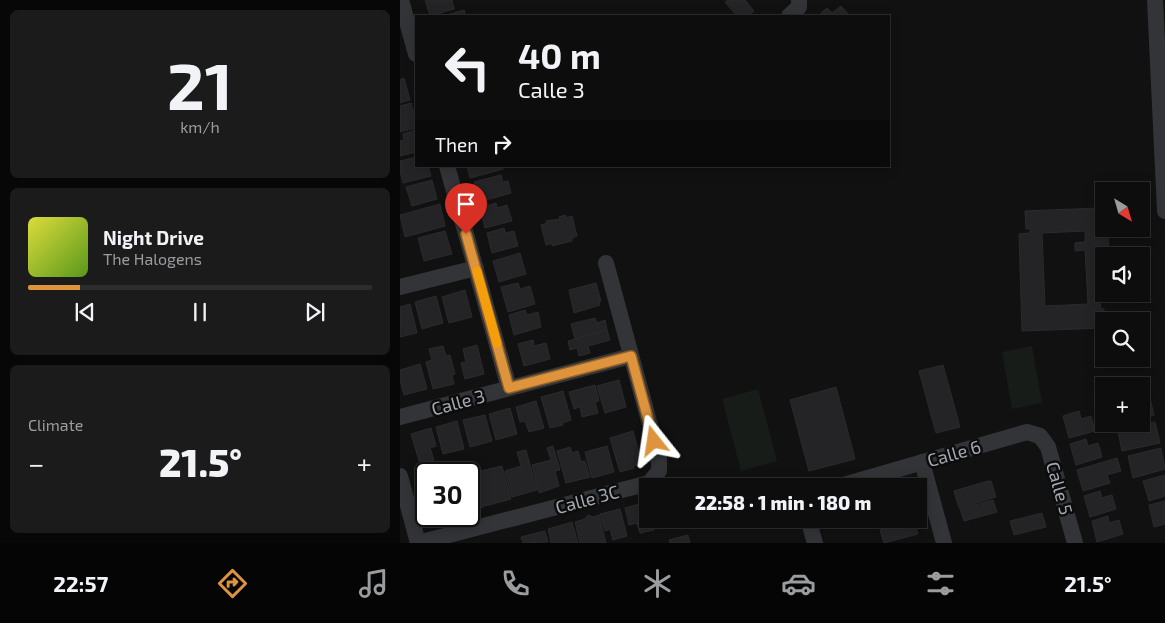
<!DOCTYPE html>
<html lang="en">
<head>
<meta charset="utf-8">
<style>
  body { margin:0; font-family:"Exo 2",sans-serif; background:#1b1b1c; color:#f1f3f6; height:100vh; display:flex; flex-direction:column; font-size:19px; white-space:nowrap }
  * { box-sizing:border-box; margin:0 }
  p { font-size:16px; color:#9a9c9e }
  .icon { flex:none; width:28px; height:28px; fill:none; stroke:currentColor; stroke-width:2; stroke-linecap:round; stroke-linejoin:round }
  .map { position:relative; flex:1; overflow:hidden }
  .drawer { display:flex; flex-direction:column; gap:10px; padding:10px; background:#070708; width:400px }
  .drawer>* { flex:none }
  .banner { position:absolute; left:15px; top:15px; width:475px; height:152px; border-radius:0px; box-shadow:0 2px 12px #0003,0 0 0 1px #2d2d2e; background:#0d0d0e; color:#f1f3f6; overflow:hidden }
  .needle { width:32px; rotate:143deg }
  .buttons { position:absolute; left:695px; top:182px; display:grid; gap:10px }
  .buttons a { display:grid; place-items:center; width:55px; height:55px; border-radius:0px; background:#0d0d0e; box-shadow:0 2px 12px #0003,0 0 0 1px #2d2d2e; font-size:25px }
  .speed { position:absolute; left:15px; top:462px; display:flex; gap:10px; font-size:25px; font-weight:700; text-align:center }
  .speed>* { display:grid; place-content:center; width:65px; height:65px; border-radius:50%; background:#0d0d0e; box-shadow:0 2px 12px #0003,0 0 0 1px #2d2d2e; line-height:1 }
  .speed .limit { border:2px solid #111; border-radius:8px; background:#fff; color:#111 }
  .pin { position:absolute; display:grid; place-items:center; width:42px; height:42px; color:#fff; margin:-51px -21px; border-radius:50% 50% 50% 0; rotate:-45deg; box-shadow:0 0 5px #0007 }
  .pin .icon { rotate:45deg }
  .me { position:absolute; width:55px; margin:-28px; rotate:345deg; stroke-linejoin:round; filter:drop-shadow(0 0 4px #0008) }
  .turn { display:flex; align-items:center; gap:18px; height:105px; padding:0 20px; font-size:22px }
  .turn .icon { width:65px; height:65px; stroke-width:2.5 }
  .turn b { display:block; font-size:35px; line-height:42px }
  .then { display:flex; align-items:center; height:48px; padding:0 20px; background:#0003; gap:10px; font-size:19px }
  .big { font-size:38px; font-weight:800; line-height:1.1 }
  .drawer .widget { flex:1; display:flex; flex-direction:column; justify-content:center; gap:8px; min-width:0; padding:0 18px; border-radius:8px; background:#1b1b1c }
  .drawer .dial { align-items:center; gap:0 }
  .dial b { font-size:65px; line-height:1 }
  .song { display:flex; align-items:center; gap:15px }
  .cover { width:60px; height:60px; border-radius:8px; background:linear-gradient(135deg,hsl(60 70% 55%),hsl(90 70% 35%)) }
  .played { height:5px; border-radius:2px; background:linear-gradient(90deg,#de943d 15%,#2d2d2e 15%) }
  .keys { display:flex; justify-content:space-around; direction:ltr }
  .heat { display:flex; justify-content:space-between; align-items:center; font-size:28px; direction:ltr }
  .trip { position:absolute; left:239px; top:478px; width:288px; height:50px; border-radius:0px; background:#0d0d0e; box-shadow:0 2px 12px #0003,0 0 0 1px #2d2d2e; font-weight:800; line-height:50px; text-align:center }
  .dock { display:flex; height:80px; justify-content:space-around; align-items:center; background:#050506; color:#9a9c9e }
  .dock .icon { width:35px; height:35px }
  .dock .on { color:#de943d }
  .dock b { font-size:22px; color:#f1f3f6 }
  main { display:flex; flex:1; min-height:0 }
  .map>svg:first-child { display:block }
</style>
</head>
<body>
<main>
<section class="drawer">
<div class="widget dial"><b>21</b><p>km/h</p></div>
<div class="widget">
<div class="song"><i class="cover"></i><div><b>Night Drive</b><p>The Halogens</p></div></div>
<div class="played"></div>
<div class="keys"><svg class="icon" aria-label="previous" viewBox="0 0 24 24"><path d="M18 5L8 12l10 7zM5 5v14"/></svg><svg class="icon" aria-label="pause" viewBox="0 0 24 24"><path d="M8 5v14M16 5v14"/></svg><svg class="icon" aria-label="next" viewBox="0 0 24 24"><path d="M6 5l10 7-10 7zM19 5v14"/></svg></div>
</div>
<div class="widget"><p>Climate</p>
<div class="heat"><a>−</a><b class="big">21.5°</b><a>+</a></div>
</div>
</section>
<div class="map">
<svg width="765" height="543" viewBox="0 0 765 543">
  <rect width="100%" height="100%" fill="#111112"/>
  <g fill="#181c18">
    <path d="M632,346l10,57 -30,6 -10,-57z"/>
    <path d="M358,389l19,72 -36,10 -19,-72z"/>
  </g>
  <g fill="#242426" stroke="#2b2b2e" fill-rule="evenodd">
    <path d="M25,0h27l2,9 -14,4 1,2 -11,1z"/>
    <path d="M328,0h17l9,11 -6,5h-11l-12,-14z"/>
    <path d="M441,6l9,10h-27l-2,-3 6,-5 5,5z"/>
    <path d="M64,10l2,6h-23z"/>
    <path d="M4,78l6,22 -10,3v-23z"/>
    <path d="M11,103l5,18v7l-16,4v-26z"/>
    <path d="M16,130v22l-16,4v-15l4,-1 -1,-6z"/>
    <path d="M16,157v9h12l3,10 -28,7 -3,-12v-10z"/>
    <path d="M67,166h36v3l-33,9z"/>
    <path d="M101,175l2,7 5,-1 3,12 -32,9 -5,-20z"/>
    <path d="M32,180l5,19 -25,7 -6,-19z"/>
    <path d="M96,203l1,5 10,-3 5,16 -27,7 -5,-20z"/>
    <path d="M40,204l5,22 -40,11 -5,-22z"/>
    <path d="M700,208v20h-3v3h11l1,25h-5v45l-4,1 1,7h3v19l-82,3 -3,-97 11,-1v-4h-4l-1,-18zM685,231v11l-10,1v8l10,-1 3,54 -43,2 -3,-73z"/>
    <path d="M165,215l1,3 6,-2 5,20 -5,2v3l-20,5v-3l-6,2 -5,-20 6,-2 -1,-2 14,-2 -1,-2z"/>
    <path d="M104,228l1,5 9,-2 4,15 -26,7 -5,-20z"/>
    <path d="M45,231l7,23 -28,7 -6,-23z"/>
    <path d="M120,253l6,21 -27,8 -6,-21z"/>
    <path d="M118,283l2,6 10,-3 5,18 -27,8 -7,-25z"/>
    <path d="M196,283l5,18 -2,1 1,3 -26,8 -5,-23z"/>
    <path d="M65,290l7,27 -23,6 -7,-26z"/>
    <path d="M36,296l7,27 -21,6 -7,-27z"/>
    <path d="M10,304l7,29 -17,4v-30z"/>
    <path d="M125,310l2,5 11,-3 3,15 -27,8 -5,-20z"/>
    <path d="M195,318l2,5 8,-3 2,10 -32,9 -4,-15z"/>
    <path d="M207,330l3,10 -22,6 2,7 -11,3 -2,-8 -7,2 -2,-9z"/>
    <path d="M133,340l1,6 12,-3 4,16 -26,7 -6,-22z"/>
    <path d="M77,345l7,29 -19,5 -4,-16 5,-1 -3,-13z"/>
    <path d="M43,346l3,10 4,-1 5,19 -3,1 2,9 -21,5 -7,-27 6,-2 -3,-11z"/>
    <path d="M20,364l7,25 -23,6 -4,-15v-10z"/>
    <path d="M543,365l17,62 -24,6 -17,-62z"/>
    <path d="M219,380l7,27 -21,6 -8,-27z"/>
    <path d="M195,385l4,16 -4,1 3,11 -16,4 -2,-10 -6,2 -5,-17z"/>
    <path d="M436,387l19,72 -46,12 -19,-71z"/>
    <path d="M163,391l8,29 -9,3 1,2 -13,3 -9,-31z"/>
    <path d="M749,394l5,21 -13,4v-23z"/>
    <path d="M136,401l8,27 -15,4 -4,-11 -5,1 -4,-15z"/>
    <path d="M110,408l7,26 -21,6 -7,-26z"/>
    <path d="M679,411l2,8 10,-3 4,15 -26,7 -6,-22z"/>
    <path d="M85,415l7,26 -22,6 -7,-27z"/>
    <path d="M57,421l7,28 -21,5 -7,-27z"/>
    <path d="M755,422l5,21 -38,8 -5,-24z"/>
    <path d="M31,428l5,18 -6,2 4,12 -14,4 -9,-30z"/>
    <path d="M233,431l9,33 -9,2 1,2 -14,4 -10,-34z"/>
    <path d="M686,439l2,7 10,-3 4,14 -26,8 -6,-21z"/>
    <path d="M153,446l7,24 -5,1 4,15 -20,7 -7,-28 19,-5 -4,-12z"/>
    <path d="M207,446l7,26 -22,6 -7,-26z"/>
    <path d="M170,447l2,6 6,-2 3,11 4,-1 5,16 -24,6 -9,-32z"/>
    <path d="M761,448l4,21 -32,9 -5,-22z"/>
    <path d="M126,450l11,40 -25,7 -7,-26 16,-5 -4,-14z"/>
    <path d="M717,458l4,13 -14,4 3,8 -27,8 -6,-21z"/>
    <path d="M102,466l9,33 -26,7 -9,-34z"/>
    <path d="M74,470l10,37 -15,4 1,-30 -3,-9z"/>
    <path d="M765,475v21l-16,5 -6,-20z"/>
    <path d="M588,481h3l5,16 -37,11 -5,-17z"/>
    <path d="M26,482v33l-8,-30z"/>
    <path d="M700,491l2,7 10,-3 4,14 -26,8 -6,-21z"/>
    <path d="M593,500l4,12 -33,9 -4,-12z"/>
    <path d="M765,501v23l-11,3 -5,-22z"/>
    <path d="M246,502l2,17h3l3,11 -14,3 -3,-10 -8,2 -4,-17z"/>
    <path d="M220,509l7,27 -14,4 -3,-11 -5,2 -5,-17z"/>
    <path d="M642,513l4,14 -32,8 -4,-14z"/>
    <path d="M188,515l5,2 6,-2 7,28h-26l-5,-21 10,-3z"/>
    <path d="M26,516h31v1l-28,8z"/>
    <path d="M708,516l1,7 10,-3 4,14 -26,8 -5,-21z"/>
    <path d="M256,519h23l1,3 -21,7z"/>
    <path d="M476,519h37l-34,9z"/>
    <path d="M514,521l4,13 -34,9 -4,-13z"/>
    <path d="M172,522l6,21h-27l-3,-14z"/>
    <path d="M145,531l3,11 -25,1 -2,-6z"/>
    <path d="M288,535l2,8h-20l-1,-3z"/>
  </g>
  <g fill="none" stroke-linecap="round" stroke-linejoin="round">
    <g stroke="#323437" stroke-width="16">
      <path d="M1,0l15,54"/>
      <path d="M755,0l10,211"/>
      <path d="M389,16l10,-9v-7"/>
      <path d="M47,166l62,222"/>
      <path d="M0,287l76,-19"/>
      <path d="M0,417l231,-61"/>
      <path d="M522,462l22,81"/>
      <path d="M0,476l18,67"/>
      <path d="M440,486l187,-54 13,4 8,11 27,96"/>
      <path d="M408,519l7,24"/>
      <path d="M18,543l231,-60 10,-12v-13l-53,-195"/>
    </g>
  </g>
  <g fill="none" stroke-linecap="round" stroke-linejoin="round">
    <defs>
      <path id="route" d="M66,234l43,154 122,-32 23,85"/>
    </defs>
    <use href="#route" stroke="#906028" stroke-width="12"/>
    <use href="#route" stroke="#de943d" stroke-width="9"/>
    <path stroke="#f59e0b" stroke-width="9" d="M77,271l20,72"/>
  </g>
  <g text-anchor="middle" dominant-baseline="central" stroke-width="5" stroke-linejoin="round" paint-order="stroke">
    <g font-size="18" fill="#a4aab1" stroke="#0c0c0d">
      <text transform="translate(58 402) rotate(-15)">Calle 3</text>
      <text transform="translate(554 453) rotate(-16)">Calle 6</text>
      <text transform="translate(660 488) rotate(74)">Calle 5</text>
      <text transform="translate(187 499) rotate(-15)">Calle 3C</text>
    </g>
  </g>
</svg>
<div class="buttons">
<a><svg class="needle" viewBox="-14 -14 28 28"><path d="M0-13l5 13h-10z" fill="#e53935"/><path d="M0 13l5-13h-10z" fill="#9a9c9e"/></svg></a>
<a><svg class="icon" aria-label="sound" viewBox="0 0 24 24"><path d="M4 9h4l5-4v14l-5-4H4zM17 9q2 3 0 6"/></svg></a>
<a><svg class="icon" aria-label="search" viewBox="0 0 24 24"><circle cx="10" cy="10" r="6"/><path d="M15 15l6 6"/></svg></a>
<a>+</a>
</div>
<div class="speed"><div class="limit">30</div></div>
<div class="pin" style="left:66px;top:234px;background:#d93025"><svg class="icon" aria-label="arrive" viewBox="0 0 24 24"><path d="M6 21V4h12l-3 4 3 4H6"/></svg></div>
<svg class="me" style="left:254px;top:441px" viewBox="-20 -20 40 40"><path d="M0-17L14 15 0 8-14 15z" fill="#de943d" stroke="#fff" stroke-width="4"/></svg>
<div class="trip">22:58 · 1 min · 180 m</div>
<div class="banner">
<div class="turn"><svg class="icon" aria-label="left" viewBox="0 0 24 24"><path d="M17 20v-9H6M10 6l-5 5 5 5"/></svg><div><b>40 m</b>Calle 3</div></div>
<div class="then">Then<svg class="icon" aria-label="right" viewBox="0 0 24 24"><path d="M7 20v-9h11M14 6l5 5-5 5"/></svg></div>
</div>
</div>
</main>
<nav class="dock">
<b>22:57</b>
<svg class="icon on" aria-label="directions" viewBox="0 0 24 24"><path d="M12 3l9 9-9 9-9-9zM9 14v-3h6M13 9l2 2-2 2"/></svg>
<svg class="icon" aria-label="music" viewBox="0 0 24 24"><path d="M9 18V5l10-2v13"/><circle cx="6" cy="18" r="3"/><circle cx="16" cy="16" r="3"/></svg>
<svg class="icon" aria-label="phone" viewBox="0 0 24 24"><path d="M5 4h4l2 5-3 2q2 4 5 5l2-3 5 2v4C11 20 4 13 5 4z"/></svg>
<svg class="icon" aria-label="climate" viewBox="0 0 24 24"><path d="M12 3v18M4 7l16 10M4 17L20 7"/></svg>
<svg class="icon" aria-label="car" viewBox="0 0 24 24"><path d="M5 17H2v-5l4-1 3-4h7l3 4 3 1v5h-3M9 17h6M6 11h13"/><circle cx="7" cy="17" r="2"/><circle cx="17" cy="17" r="2"/></svg>
<svg class="icon" aria-label="filters" viewBox="0 0 24 24"><path d="M4 7h16M4 17h16"/><circle cx="9" cy="7" r="2"/><circle cx="15" cy="17" r="2"/></svg>
<b>21.5°</b>
</nav>
</body>
</html>
